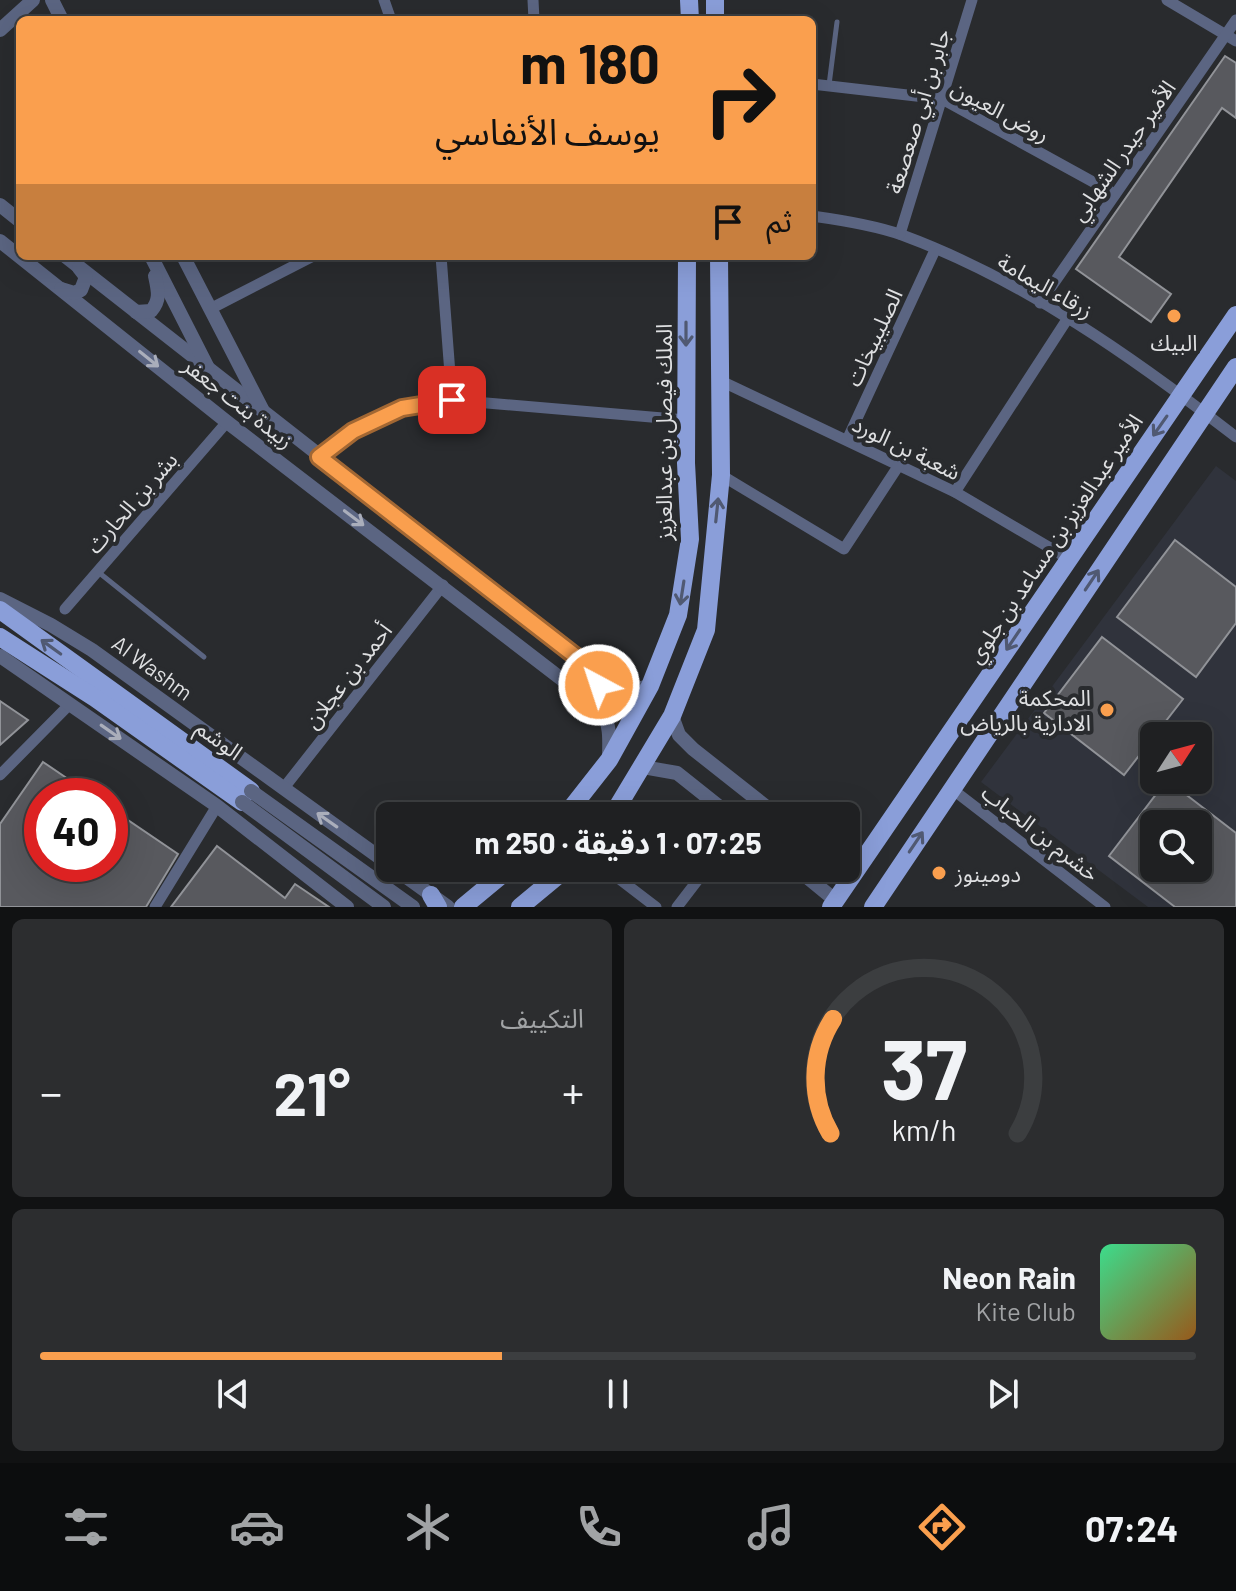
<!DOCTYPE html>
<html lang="ar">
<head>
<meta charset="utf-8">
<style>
  body { margin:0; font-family:Barlow,"Noto Sans Arabic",sans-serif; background:#2c2d2f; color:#f1f3f6; direction:rtl; height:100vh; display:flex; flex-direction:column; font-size:30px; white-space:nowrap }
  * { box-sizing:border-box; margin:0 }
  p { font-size:26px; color:#a1a3a5 }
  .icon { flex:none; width:44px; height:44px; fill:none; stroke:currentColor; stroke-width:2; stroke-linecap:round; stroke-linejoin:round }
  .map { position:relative; height:907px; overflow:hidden; direction:ltr }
  .side { display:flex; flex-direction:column; gap:12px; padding:12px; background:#111213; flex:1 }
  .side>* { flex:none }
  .guide { position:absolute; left:16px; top:16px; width:800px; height:244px; border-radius:12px; box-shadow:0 8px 32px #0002,0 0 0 2px #3c3e40; direction:rtl; background:#fa9f4e; color:#111; overflow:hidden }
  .needle { width:52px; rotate:54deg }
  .buttons { position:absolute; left:1140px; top:722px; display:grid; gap:16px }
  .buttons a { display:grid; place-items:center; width:72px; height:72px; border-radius:12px; background:#1f2022; box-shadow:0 8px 32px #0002,0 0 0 2px #3c3e40; font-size:40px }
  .speed { position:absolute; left:24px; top:778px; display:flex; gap:16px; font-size:40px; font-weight:700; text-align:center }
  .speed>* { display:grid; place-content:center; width:104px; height:104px; border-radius:50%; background:#1f2022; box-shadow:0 8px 32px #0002,0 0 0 2px #3c3e40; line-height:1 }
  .speed .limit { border:12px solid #d22; background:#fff; color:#111 }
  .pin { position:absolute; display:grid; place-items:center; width:68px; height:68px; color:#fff; margin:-34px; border-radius:16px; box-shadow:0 4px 12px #0006 }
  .me { position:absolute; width:88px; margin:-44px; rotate:320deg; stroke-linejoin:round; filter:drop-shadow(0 0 6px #0008) }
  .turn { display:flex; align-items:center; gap:28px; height:168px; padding:0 24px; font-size:36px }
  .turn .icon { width:104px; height:104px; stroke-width:2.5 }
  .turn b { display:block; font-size:56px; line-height:68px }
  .then { display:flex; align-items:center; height:76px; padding:0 24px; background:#0003; gap:16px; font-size:30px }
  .big { font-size:60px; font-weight:700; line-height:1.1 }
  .side .tile { flex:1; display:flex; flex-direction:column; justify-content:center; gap:12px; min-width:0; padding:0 28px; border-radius:12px; background:#2c2d2f }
  .side .dial { align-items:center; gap:0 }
  .dial svg { height:208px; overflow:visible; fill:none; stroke:#3c3e40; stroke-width:7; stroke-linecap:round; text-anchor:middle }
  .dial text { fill:#f1f3f6; stroke:none }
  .song { display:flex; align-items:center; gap:24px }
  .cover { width:96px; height:96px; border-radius:12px; background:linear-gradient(135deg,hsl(150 70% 55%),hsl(30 70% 35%)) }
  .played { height:8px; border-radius:4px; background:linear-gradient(90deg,#fa9f4e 40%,#3c3e40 40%) }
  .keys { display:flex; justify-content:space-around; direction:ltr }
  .heat { display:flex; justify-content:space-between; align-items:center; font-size:44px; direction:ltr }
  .side .tiles { flex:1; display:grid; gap:12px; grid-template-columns:1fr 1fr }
  .tile:last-child { grid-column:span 2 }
  .trip { position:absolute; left:376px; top:802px; width:484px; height:80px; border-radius:12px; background:#1f2022; box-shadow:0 8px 32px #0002,0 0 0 2px #3c3e40; font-weight:700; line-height:80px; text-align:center; direction:rtl }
  .tabs { display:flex; height:128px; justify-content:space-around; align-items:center; background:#0c0d0e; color:#a1a3a5 }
  .tabs .icon { width:56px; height:56px }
  .tabs .active { color:#fa9f4e }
  .tabs b { font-size:36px; color:#f1f3f6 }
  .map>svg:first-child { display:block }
</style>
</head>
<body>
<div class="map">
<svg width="1236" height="907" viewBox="0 0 1236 907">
  <rect width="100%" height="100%" fill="#292b2e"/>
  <path fill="#30333c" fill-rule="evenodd" d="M1216,466l20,15v426h-88l-167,-125zM1154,736h44v44h-44zM1154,824h44v44h-44z"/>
  <g fill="#58595e" stroke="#919398" stroke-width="2" fill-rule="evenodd">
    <path d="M1225,56l11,7v55l-14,-10 -103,149 52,37 -20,28 -75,-53z"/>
    <path d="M1175,540l61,47v36l-40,54 -79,-60z"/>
    <path d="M1102,637l81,62 -59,76 -80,-62z"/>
    <path d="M0,701l28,19 -28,25z"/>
    <path d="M43,762l50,34h-51v68h68v-56l68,46 -32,53h-146v-83z"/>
    <path d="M1167,780l69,53v74h-61l-66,-51zM1154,824h44v44h-44z"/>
    <path d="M217,846l68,52 10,-14 34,23h-158z"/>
  </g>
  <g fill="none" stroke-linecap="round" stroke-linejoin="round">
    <g stroke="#5b6582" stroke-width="5">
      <path d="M829,85l8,-63"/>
      <path d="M97,571l107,86"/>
    </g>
    <g stroke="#5b6582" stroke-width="11">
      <path d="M384,0l7,20"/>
      <path d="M533,0l1,20"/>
      <path d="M1167,0l69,41"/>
      <path d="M812,84l130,15 173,95"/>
      <path d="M812,216c29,4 62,9 90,19 122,45 232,123 334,202"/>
      <path d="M900,234l72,-234"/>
      <path d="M441,256l11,144"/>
      <path d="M1040,303l196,-283"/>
      <path d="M210,309l103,-53"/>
      <path d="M721,381l234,111 114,67"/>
      <path d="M847,440l88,-190"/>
      <path d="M319,457l34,-26 49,-23 50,-8 234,20"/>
      <path d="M721,475l123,74 55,-84"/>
      <path d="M955,492l113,-174"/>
      <path d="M65,609l162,-187"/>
      <path d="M0,775l70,-71"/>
      <path d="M283,789l160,-204"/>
      <path d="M952,789l153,118"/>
      <path d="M605,868l51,39"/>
      <path d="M155,907l62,-101"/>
      <path d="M677,907l30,-39"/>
    </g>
    <g stroke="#5b6582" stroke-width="14">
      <path d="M52,0l10,20"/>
      <path d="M0,30l33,-30"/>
      <path d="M0,205l20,16"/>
      <path d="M0,241l227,181 354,272c28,24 29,25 28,63"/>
      <path d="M65,256l527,413c22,14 31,25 58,17"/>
      <path d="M151,256l56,110"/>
      <path d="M183,256l79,153"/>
      <path d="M61,289l13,4 7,-3 5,-13 -7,-9"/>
      <path d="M136,312l15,-1c10,-11 7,-21 4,-35"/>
      <path d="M0,599l51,26 41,25 298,215"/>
      <path d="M0,656l217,150 130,101"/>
      <path d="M672,716l7,19 14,14 85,67"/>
      <path d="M643,767l34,6 54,43"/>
      <path d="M394,868l54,39"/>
      <path d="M796,868l39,32"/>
    </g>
    <g stroke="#8a9ed9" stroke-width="18">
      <path d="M689,0l1,20"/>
      <path d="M715,0v20"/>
      <path d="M0,610l251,181"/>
      <path d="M0,637l95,61 147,104"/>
      <path d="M565,816l44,-56 41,-74 28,-71 12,-76 -4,-76 1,-207"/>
      <path d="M612,816l60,-100 34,-86 15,-155 -2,-219"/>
      <path d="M431,895l7,12"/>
      <path d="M463,907l47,-39"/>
      <path d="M520,907l47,-39"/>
      <path d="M831,907l405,-592"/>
      <path d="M873,907l363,-540"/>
    </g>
    <g stroke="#5b6582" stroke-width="14">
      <path d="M251,791l162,116"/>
      <path d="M242,802l142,105"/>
    </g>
  </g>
  <defs><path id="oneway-shaft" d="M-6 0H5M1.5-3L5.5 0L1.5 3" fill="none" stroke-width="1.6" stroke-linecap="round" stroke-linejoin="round" transform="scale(2)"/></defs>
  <g stroke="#505972">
    <use href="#oneway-shaft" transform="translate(686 334) rotate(90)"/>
    <use href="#oneway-shaft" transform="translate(1160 426) rotate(125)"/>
    <use href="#oneway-shaft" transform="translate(717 510) rotate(-84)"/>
    <use href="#oneway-shaft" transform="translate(1092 580) rotate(-56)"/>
    <use href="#oneway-shaft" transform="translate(682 593) rotate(99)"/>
    <use href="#oneway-shaft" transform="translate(1013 640) rotate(124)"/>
    <use href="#oneway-shaft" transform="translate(51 647) rotate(-144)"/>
    <use href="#oneway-shaft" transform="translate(916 842) rotate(-56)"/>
  </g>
  <g stroke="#aaaebb">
    <use href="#oneway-shaft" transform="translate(149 359) rotate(39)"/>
    <use href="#oneway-shaft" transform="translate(354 518) rotate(37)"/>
    <use href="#oneway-shaft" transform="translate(111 732) rotate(35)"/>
    <use href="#oneway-shaft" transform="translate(327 820) rotate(-145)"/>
  </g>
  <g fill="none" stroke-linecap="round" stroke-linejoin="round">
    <defs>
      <path id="route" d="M452,400l-50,8 -49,23 -34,26 273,212 7,16"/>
    </defs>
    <use href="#route" stroke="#a26733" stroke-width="20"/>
    <use href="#route" stroke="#fa9f4e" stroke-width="14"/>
  </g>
  <g fill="#fa9f4e" stroke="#292b2e" stroke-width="3">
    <circle cx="1174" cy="316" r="8"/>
    <circle cx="1107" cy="710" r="8"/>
    <circle cx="939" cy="873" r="8"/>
  </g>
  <g text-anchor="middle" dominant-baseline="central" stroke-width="8" stroke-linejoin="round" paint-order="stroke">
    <g font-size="22" fill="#dedfe1" stroke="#292b2e">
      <text transform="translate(1001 110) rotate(28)">روض العيون</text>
      <text transform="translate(917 111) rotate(-73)">جابر بن أبي صعصعة</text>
      <text transform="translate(1122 150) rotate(-55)">الأمير حيدر الشهابي</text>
      <text transform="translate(1046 285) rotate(30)">زرقاء اليمامة</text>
      <text transform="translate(873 337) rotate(-65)">الصليبيخات</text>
      <text transform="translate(239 402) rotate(38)">زبيدة بنت جعفر</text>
      <text transform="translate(663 432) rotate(-90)">الملك فيصل بن عبدالعزيز</text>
      <text transform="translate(907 447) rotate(26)">شعبة بن الورد</text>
      <text transform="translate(131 502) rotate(-49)">بشر بن الحارث</text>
      <text transform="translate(1054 538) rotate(-56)">الأمير عبدالعزيز بن مساعد بن جلوي</text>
      <text transform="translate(153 667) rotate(36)">Al Washm</text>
      <text transform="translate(347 675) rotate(-52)">أحمد بن عجلان</text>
      <text transform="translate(220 739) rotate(36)">الوشم</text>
      <text transform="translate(1041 832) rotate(38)">خشرم بن الحباب</text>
    </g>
    <g font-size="22" fill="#dedfe1" stroke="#292b2e">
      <text x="1174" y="342">البيك</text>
      <text x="1091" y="697" text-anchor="end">المحكمة<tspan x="1091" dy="25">الادارية بالرياض</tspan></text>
      <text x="955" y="873" text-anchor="start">دومينوز</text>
    </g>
  </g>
</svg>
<div class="buttons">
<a><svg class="needle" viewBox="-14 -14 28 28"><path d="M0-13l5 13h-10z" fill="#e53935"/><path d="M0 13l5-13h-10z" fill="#a1a3a5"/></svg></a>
<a><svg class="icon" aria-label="search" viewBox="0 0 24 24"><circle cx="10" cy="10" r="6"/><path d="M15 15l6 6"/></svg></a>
</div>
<div class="speed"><div class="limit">40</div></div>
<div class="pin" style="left:452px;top:400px;background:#d93025"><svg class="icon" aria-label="arrive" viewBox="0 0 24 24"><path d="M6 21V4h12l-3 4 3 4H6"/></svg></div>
<svg class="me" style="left:599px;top:685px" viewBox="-20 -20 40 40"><circle r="17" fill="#fa9f4e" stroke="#fff" stroke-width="3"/><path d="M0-11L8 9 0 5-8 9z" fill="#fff"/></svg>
<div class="trip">07:25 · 1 دقيقة · 250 m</div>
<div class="guide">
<div class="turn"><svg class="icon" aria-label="right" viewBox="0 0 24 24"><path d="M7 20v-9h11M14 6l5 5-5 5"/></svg><div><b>180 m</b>يوسف الأنفاسي</div></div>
<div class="then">ثم<svg class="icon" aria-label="arrive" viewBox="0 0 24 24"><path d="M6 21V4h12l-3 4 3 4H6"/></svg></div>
</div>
</div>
<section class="side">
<div class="tiles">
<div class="tile dial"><svg viewBox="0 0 100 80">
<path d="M14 69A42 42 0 1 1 86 69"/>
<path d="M14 69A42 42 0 0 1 15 25" stroke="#fa9f4e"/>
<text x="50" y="56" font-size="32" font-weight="700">37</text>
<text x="50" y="72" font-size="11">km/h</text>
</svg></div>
<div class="tile"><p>التكييف</p>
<div class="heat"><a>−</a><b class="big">21°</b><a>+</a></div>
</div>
<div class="tile">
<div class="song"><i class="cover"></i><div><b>Neon Rain</b><p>Kite Club</p></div></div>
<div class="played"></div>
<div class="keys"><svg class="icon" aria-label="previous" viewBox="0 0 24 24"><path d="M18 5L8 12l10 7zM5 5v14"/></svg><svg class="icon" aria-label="pause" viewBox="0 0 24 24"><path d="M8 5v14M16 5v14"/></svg><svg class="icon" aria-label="next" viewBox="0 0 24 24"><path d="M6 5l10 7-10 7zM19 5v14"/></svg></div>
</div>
</div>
</section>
<nav class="tabs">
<b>07:24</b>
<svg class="icon active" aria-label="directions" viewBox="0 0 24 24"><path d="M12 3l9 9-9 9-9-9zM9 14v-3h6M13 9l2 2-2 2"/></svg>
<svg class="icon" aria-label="music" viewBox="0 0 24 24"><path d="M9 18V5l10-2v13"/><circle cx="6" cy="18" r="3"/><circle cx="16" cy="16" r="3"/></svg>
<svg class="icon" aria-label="phone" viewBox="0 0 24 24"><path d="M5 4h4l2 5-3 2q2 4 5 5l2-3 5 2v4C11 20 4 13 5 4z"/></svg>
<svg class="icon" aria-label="climate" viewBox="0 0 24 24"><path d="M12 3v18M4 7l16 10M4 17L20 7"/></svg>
<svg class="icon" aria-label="car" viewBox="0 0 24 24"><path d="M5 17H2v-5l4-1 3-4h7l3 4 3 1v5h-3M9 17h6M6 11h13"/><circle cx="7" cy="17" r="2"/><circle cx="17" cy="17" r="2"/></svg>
<svg class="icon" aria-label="filters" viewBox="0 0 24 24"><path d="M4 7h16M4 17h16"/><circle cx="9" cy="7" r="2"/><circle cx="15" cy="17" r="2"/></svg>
</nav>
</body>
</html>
